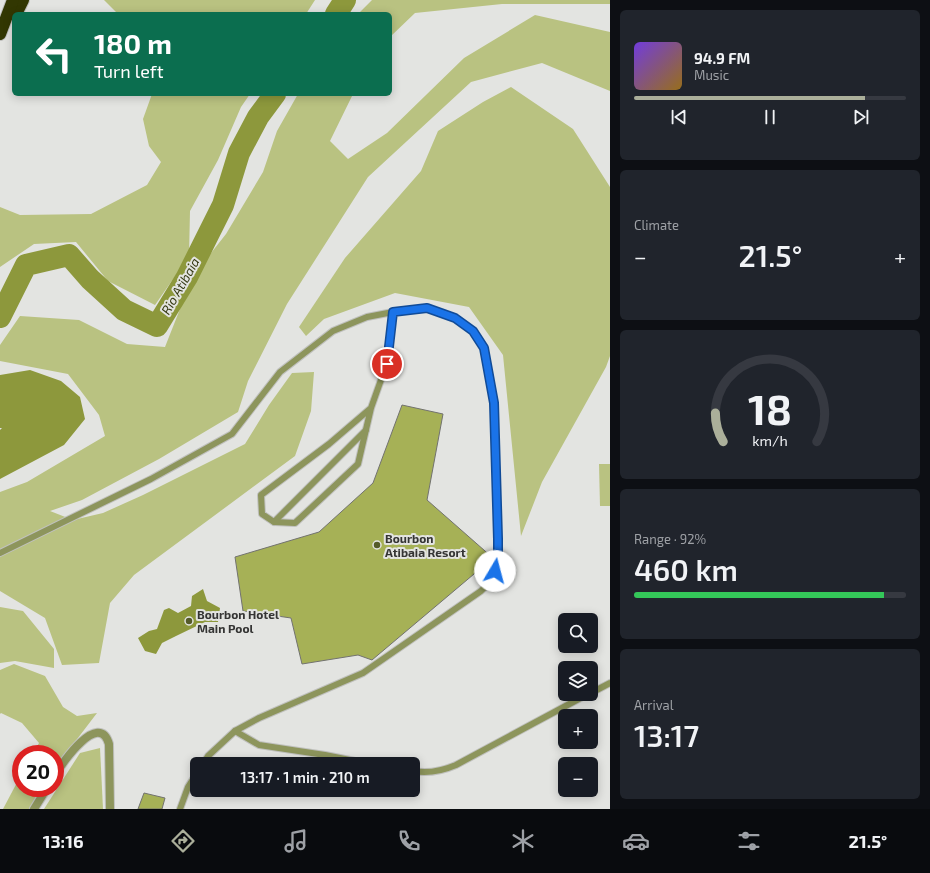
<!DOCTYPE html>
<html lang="en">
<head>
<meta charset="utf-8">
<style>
  body { margin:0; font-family:"Exo 2",sans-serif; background:#20242c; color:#f1f3f6; height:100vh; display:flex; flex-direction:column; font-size:15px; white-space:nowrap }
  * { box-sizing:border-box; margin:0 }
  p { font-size:13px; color:#9ea1a6 }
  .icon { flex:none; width:22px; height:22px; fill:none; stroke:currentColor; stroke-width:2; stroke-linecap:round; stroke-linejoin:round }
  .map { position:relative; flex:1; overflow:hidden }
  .panel { display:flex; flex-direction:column; gap:10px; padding:10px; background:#0d0f14; width:320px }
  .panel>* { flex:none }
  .hud { position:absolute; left:12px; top:12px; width:380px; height:84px; border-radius:6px; box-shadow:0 2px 10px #0003; background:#0b6e4f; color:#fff; overflow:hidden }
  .controls { position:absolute; left:558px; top:613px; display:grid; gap:8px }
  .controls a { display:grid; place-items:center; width:40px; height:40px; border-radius:6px; background:#171b24; box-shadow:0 2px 10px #0003; font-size:20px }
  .speed { position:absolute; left:12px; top:745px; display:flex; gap:8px; font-size:20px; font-weight:700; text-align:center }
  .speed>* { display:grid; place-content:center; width:52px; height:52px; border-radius:50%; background:#171b24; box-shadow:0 2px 10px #0003; line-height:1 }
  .speed .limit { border:6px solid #d22; background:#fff; color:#111 }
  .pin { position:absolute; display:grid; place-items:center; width:34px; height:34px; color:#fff; margin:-17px; border:2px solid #fff; border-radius:50%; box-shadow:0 1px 4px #0007 }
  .me { position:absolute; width:44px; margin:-22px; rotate:8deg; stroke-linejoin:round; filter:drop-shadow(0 0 3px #0008) }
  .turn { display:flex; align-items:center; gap:14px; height:84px; padding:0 16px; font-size:18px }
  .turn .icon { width:52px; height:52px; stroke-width:2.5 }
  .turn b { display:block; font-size:28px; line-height:34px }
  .big { font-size:30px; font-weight:600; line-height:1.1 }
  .panel .card { flex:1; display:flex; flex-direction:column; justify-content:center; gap:6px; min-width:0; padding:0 14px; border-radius:6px; background:#20242c }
  .panel .dial { align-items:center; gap:0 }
  .dial svg { height:104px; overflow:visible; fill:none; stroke:#363941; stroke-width:7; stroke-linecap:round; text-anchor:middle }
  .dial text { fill:#f1f3f6; stroke:none }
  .song { display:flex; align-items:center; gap:12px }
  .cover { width:48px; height:48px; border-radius:6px; background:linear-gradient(135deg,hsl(260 70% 55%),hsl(40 70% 35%)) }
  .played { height:4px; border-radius:2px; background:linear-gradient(90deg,#abaf9a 85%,#363941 85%) }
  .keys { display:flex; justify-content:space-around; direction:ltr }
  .heat { display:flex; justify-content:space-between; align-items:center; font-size:22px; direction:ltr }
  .charge { height:6px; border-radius:3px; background:linear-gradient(90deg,#34c759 92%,#363941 0) }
  .trip { position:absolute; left:190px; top:757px; width:230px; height:40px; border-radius:6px; background:#171b24; box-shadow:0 2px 10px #0003; font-weight:600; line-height:40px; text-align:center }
  .tabs { display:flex; height:64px; justify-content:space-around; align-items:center; background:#090b0e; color:#9ea1a6 }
  .tabs .icon { width:28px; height:28px }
  .tabs .current { color:#abaf9a }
  .tabs b { font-size:18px; color:#f1f3f6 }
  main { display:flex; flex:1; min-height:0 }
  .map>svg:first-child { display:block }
</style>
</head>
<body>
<main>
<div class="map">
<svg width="610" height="809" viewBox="0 0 610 809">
  <rect width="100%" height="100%" fill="#e3e4e1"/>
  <g fill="#b9c281">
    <path d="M104,0h211l-9,14h-188z"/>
    <path d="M372,0h238v4h-108l-87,9 -25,24v-23h-32z"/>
    <path d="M535,15l75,17v59l-68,-28 -71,19 -103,95 -81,127 -39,77 -10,31 -79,47 -77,41 -32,11 23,9 30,-7 40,-18 102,-51 24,-39 23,-32 22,-1 -3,39 -16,45 -161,119 -24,28 -11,60 -37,2 -17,-47 -45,-27v-99l27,-10 78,-46 -6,-21 -31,-41 -68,-13v-16l20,-29 59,4 48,24 38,3 28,-71 33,-42 37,-62 14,-41 21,-37h55l-23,47 18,18 39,-26 77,-75z"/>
    <path d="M511,87l62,42 37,58v169l-4,11 -64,115 -21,54 -18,-181 -34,-48 -74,-14 -71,26 -18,17 -7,-9 46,-69 76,-87 17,-40 45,-29z"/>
    <path d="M152,94h98l-9,13 -23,53 -28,51 -1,45 -34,49 -47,-24 -32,-39 -42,2 -34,23v-60l20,8 71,-1 56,-29 14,-23 -12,-16 -6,-27z"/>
    <path d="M599,464h11v42h-10z"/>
    <path d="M0,607l23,4 31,38v19l-39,-7 -15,2z"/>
    <path d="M14,664l31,12 18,31 14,9 20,-3 -42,55v-14h-22l6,-11 -17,-20 -21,-10 -1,1v-44z"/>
    <path d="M100,748l3,61h-59l36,-56z"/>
    <path d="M21,775v13h20l-12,21h-26z"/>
  </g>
  <g fill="#8d983c">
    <path d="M30,370l31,11 19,16 5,22 -21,26 -64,34v-49l2,-2h-2v-53z"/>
    <path d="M203,589l4,12 13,7 -2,14h-13l-29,14 -14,7 -6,11 -11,-3 -7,-13 11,-7 8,-2 7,-19 5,-2 9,5 13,-7 1,-10z"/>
  </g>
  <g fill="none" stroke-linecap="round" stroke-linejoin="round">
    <g stroke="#8d983c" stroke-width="22">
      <path d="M336,14l9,-14"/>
      <path d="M0,317l26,-52 43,-10 21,24 34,31 33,16 30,-49 36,-72 16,-52 19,-36 17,-23"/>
    </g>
  </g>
  <g fill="#a6b156" stroke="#72726f">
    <path d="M402,405l41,9 -16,86 66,58 -121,102 -14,-5 -56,9 -11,-46 -48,-7 -8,-54 84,-25 54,-49z"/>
    <path d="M144,793l21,5 -3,11h-24z"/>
  </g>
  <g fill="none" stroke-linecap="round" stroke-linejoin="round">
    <defs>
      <g id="service">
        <path d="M371,408l-42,36 -68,51 1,19 12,8 21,1 63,-59 13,-56 16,-45 6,-51"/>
        <path d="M274,522l92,-92"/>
        <path d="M0,553l151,-74 81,-45 48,-62 53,-41 34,-14 26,-5 34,-4 28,10 18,13 11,17 10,55 4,136v23l-5,17 -12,12 -118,82 -104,45 -24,13 -27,25 -5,8"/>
        <path d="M591,693l19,-10"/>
        <path d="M235,731l24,14 66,10 45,9"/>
        <path d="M413,771c16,3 29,0 43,-6l132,-71"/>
        <path d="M180,809l8,-22 9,-14"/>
      </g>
      <g id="minor">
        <path d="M55,775c7,-12 44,-65 54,-31l1,65"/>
        <path d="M34,809l13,-21"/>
      </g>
      <g id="motorway">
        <path d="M16,14l7,-14"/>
        <path d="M0,34l13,-34"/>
      </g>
    </defs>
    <use href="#service" stroke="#c0c1be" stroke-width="8"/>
    <use href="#minor" stroke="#c0c1be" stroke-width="10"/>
    <use href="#motorway" stroke="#c0c1be" stroke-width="14"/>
    <use href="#service" stroke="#8d955c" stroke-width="6"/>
    <use href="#minor" stroke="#8d955c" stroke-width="8"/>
    <use href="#motorway" stroke="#323702" stroke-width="12"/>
  </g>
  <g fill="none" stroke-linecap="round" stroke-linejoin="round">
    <defs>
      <path id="route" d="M387,364l6,-52 34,-4 28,10 18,13 11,17 10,55 4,136v23l-3,9"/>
    </defs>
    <use href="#route" stroke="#114b97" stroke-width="10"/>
    <use href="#route" stroke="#1a73e8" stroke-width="7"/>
  </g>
  <g fill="#555b29" stroke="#e3e4e1" stroke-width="1.5">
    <circle cx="377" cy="545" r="4"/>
    <circle cx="189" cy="621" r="4"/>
  </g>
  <g text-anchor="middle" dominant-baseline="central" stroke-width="4" stroke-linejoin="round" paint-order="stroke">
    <g font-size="12" font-weight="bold" fill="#353534" stroke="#e3e4e1" text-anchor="start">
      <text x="385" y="538">Bourbon<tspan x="385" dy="14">Atibaia Resort</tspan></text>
      <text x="197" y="614">Bourbon Hotel<tspan x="197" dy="14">Main Pool</tspan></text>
    </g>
    <g font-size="13" font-style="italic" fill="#353912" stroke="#e3e4e1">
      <text transform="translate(180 286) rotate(-60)">Rio Atibaia</text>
    </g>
  </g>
</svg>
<div class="controls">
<a><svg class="icon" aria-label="search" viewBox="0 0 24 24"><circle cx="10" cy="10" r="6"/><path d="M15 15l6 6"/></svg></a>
<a><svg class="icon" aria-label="layers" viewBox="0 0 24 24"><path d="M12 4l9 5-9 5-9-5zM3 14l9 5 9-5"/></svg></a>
<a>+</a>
<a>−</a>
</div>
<div class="speed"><div class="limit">20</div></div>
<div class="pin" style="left:387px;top:364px;background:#d93025"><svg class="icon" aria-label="arrive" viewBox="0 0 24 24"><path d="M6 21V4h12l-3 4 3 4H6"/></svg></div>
<svg class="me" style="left:495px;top:571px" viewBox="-20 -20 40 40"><circle r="19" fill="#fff"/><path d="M0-13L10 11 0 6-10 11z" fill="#1a73e8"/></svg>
<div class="trip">13:17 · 1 min · 210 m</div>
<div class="hud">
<div class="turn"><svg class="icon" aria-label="left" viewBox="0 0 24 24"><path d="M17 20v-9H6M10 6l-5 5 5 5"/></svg><div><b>180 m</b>Turn left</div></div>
</div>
</div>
<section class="panel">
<div class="card">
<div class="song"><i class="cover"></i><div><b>94.9 FM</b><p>Music</p></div></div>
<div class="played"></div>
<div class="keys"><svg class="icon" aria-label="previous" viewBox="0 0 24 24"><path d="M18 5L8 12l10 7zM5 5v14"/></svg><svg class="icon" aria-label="pause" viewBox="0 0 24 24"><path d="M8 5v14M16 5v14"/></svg><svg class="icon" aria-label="next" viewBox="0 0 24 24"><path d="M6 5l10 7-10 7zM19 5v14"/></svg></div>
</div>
<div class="card"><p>Climate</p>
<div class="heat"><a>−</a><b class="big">21.5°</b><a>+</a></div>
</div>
<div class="card dial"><svg viewBox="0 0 100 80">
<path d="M14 69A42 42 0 1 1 86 69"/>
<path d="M14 69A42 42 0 0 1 8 47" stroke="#abaf9a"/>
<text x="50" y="56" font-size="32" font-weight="700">18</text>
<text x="50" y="72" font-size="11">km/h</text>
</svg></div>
<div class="card"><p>Range · 92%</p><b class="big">460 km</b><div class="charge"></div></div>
<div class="card"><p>Arrival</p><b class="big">13:17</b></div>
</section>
</main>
<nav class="tabs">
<b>13:16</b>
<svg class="icon current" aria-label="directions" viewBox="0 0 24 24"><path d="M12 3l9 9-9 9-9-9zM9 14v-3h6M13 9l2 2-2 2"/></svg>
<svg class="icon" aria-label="music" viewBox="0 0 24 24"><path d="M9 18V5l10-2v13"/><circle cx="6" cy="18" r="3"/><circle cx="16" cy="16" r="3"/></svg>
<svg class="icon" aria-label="phone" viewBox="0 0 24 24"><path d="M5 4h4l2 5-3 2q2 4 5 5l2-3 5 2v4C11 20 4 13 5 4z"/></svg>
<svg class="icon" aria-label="climate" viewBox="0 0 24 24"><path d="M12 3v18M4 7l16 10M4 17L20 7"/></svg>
<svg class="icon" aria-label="car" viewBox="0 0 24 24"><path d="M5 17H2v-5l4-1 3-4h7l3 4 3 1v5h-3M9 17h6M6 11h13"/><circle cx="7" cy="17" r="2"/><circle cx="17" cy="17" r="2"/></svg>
<svg class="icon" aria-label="filters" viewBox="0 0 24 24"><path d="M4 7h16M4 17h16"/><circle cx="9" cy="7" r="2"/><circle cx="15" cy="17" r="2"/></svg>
<b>21.5°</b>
</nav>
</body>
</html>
